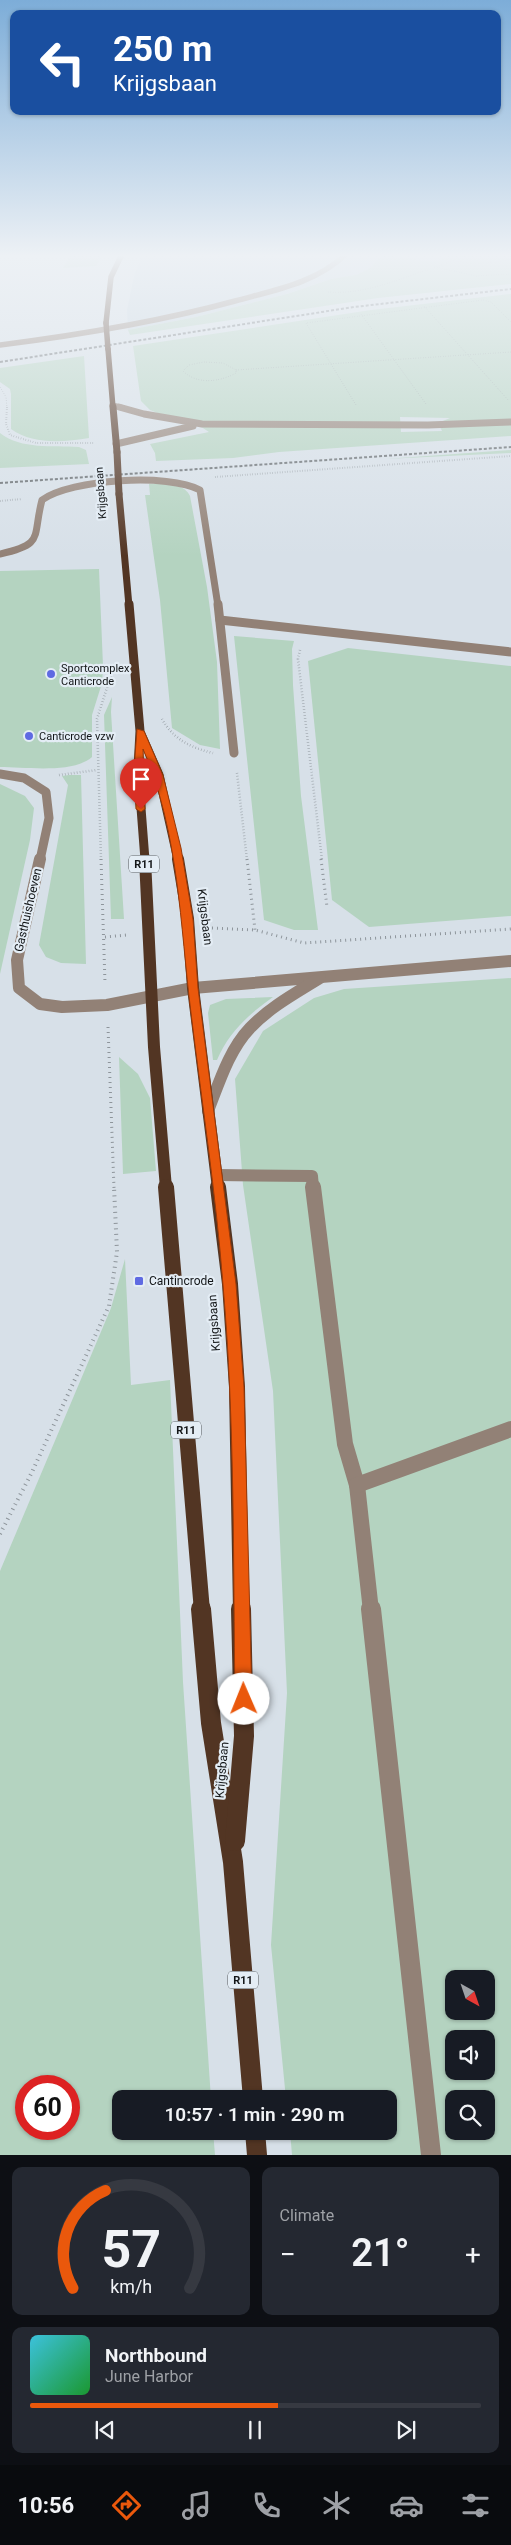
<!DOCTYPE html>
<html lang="en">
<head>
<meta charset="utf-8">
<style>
  body { margin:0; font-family:Roboto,sans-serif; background:#242831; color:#f1f3f6; height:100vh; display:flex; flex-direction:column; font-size:19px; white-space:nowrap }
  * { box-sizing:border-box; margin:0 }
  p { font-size:16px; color:#9ea1a6 }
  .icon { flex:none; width:28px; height:28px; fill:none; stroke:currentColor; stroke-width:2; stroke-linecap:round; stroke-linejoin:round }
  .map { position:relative; height:2155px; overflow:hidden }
  .panel { display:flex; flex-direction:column; gap:12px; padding:12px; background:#0d0f14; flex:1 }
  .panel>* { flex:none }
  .banner { position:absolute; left:10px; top:10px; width:491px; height:105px; border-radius:10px; box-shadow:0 1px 4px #0004; background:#1a4fa0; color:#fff; overflow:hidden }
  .needle { width:32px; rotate:140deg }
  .fabs { position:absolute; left:445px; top:1970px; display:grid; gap:10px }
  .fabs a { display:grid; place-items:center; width:50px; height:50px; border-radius:10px; background:#171b24; box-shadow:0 1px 4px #0004; font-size:25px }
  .speed { position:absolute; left:15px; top:2075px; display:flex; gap:10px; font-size:25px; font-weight:700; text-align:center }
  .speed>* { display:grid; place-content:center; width:65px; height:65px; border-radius:50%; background:#171b24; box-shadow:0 1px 4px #0004; line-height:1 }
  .speed .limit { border:8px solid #d22; background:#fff; color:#111 }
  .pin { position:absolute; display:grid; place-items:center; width:42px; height:42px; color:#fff; margin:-51px -21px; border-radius:50% 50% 50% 0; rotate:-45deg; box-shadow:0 0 5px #0007 }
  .pin .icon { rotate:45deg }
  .me { position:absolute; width:55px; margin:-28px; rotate:359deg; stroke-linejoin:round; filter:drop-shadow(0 0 4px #0008) }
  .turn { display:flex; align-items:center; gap:18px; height:105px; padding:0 20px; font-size:22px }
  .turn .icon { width:65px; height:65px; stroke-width:2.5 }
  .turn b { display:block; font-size:35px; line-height:42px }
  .big { font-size:38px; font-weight:600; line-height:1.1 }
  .panel .widget { flex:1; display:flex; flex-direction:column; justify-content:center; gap:8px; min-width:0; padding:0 18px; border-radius:10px; background:#242831 }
  .panel .dial { align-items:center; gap:0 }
  .dial svg { height:130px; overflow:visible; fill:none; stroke:#363941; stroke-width:7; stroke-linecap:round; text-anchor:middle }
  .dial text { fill:#f1f3f6; stroke:none }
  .song { display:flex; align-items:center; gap:15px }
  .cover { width:60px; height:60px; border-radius:8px; background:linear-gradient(135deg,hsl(190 70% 55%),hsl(130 70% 35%)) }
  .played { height:5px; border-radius:2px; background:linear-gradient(90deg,#ea580c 55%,#363941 55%) }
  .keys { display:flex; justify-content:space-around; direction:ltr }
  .heat { display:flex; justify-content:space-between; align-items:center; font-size:28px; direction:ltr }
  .panel .tiles { flex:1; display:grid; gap:12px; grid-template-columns:1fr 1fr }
  .widget:last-child { grid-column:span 2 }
  .trip { position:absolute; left:112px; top:2090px; width:285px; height:50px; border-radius:10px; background:#171b24; box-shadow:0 1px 4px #0004; font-weight:600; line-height:50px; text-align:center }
  .tab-bar { display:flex; height:80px; justify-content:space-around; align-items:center; background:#090b0e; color:#9ea1a6 }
  .tab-bar .icon { width:35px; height:35px }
  .tab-bar .selected { color:#ea580c }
  .tab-bar b { font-size:22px; color:#f1f3f6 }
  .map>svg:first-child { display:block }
</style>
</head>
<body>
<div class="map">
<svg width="511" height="2155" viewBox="0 0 511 2155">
  <rect width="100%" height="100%" fill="#d7e0e8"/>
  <g fill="#c5d4e0">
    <path d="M144,254h239l-13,14 -14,7 -25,4 -44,15 -91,23 -68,13 -1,-20 8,-38z"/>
    <path d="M389,254h65l-21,8z"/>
  </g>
  <g fill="#b4d3c0" fill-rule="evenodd">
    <path d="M71,254h32l-7,12 -33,2z"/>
    <path d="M383,254l50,8 21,-8h57v30l-133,14 -248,37 -2,-5 68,-13 91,-23 44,-15 25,-4 14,-7z"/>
    <path d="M511,294v142l-232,16 -46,6 -77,3 -1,-8 -5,-9 59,-12 -17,-11 -25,-4 -17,-7 -9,-9 -8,-55 238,-36zM400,417l50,1 -12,5 4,8 -41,1z"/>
    <path d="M84,356l5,82c-25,4 -56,7 -78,-9v-35l-1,-5 -10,-7v-14z"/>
    <path d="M0,433c22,17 52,12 79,14l7,3 3,14 -89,4z"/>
    <path d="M511,450v3l-126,6z"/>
    <path d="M162,483c10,2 23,2 28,13l17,91 10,75 3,87 -20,-4 -28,-17 -12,-128 -15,-105h5l-1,-11z"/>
    <path d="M99,569l4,97 -1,17 -10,32v42c-19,17 -67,10 -92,10v-196z"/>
    <path d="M234,636l60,5 -2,8 1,36 8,111 17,134h-24l-30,-10z"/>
    <path d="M348,648l163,18v250l-142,11 -37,-27 -24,-239z"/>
    <path d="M112,697l-1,15 13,207h-13l-7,-204z"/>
    <path d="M69,775h12l5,189 -25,-1 -15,-6 -7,-12 29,-160 -6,-9z"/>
    <path d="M0,784l25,12 9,12 -4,32 -30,134z"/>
    <path d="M511,978v1177h-219l-2,-24h99v-32h-103l-15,-154 16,-252 -14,-302 -30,-206 -8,-106 28,-48 51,-33 30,-9zM454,1979h32v32h-32zM454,2039h32v32h-32zM454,2099h32v32h-32z"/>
    <path d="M273,997c-24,17 -44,35 -56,63h-4l-5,-47 2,-8 16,-6z"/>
    <path d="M119,1057l19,17 12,24 6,73 -33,3z"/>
    <path d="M125,1259l6,126 39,-5 13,302 28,417h-90v32h92l2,24h-215v-584l111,-263zM26,2086h43v43h-43z"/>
  </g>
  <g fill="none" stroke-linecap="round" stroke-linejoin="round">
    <g stroke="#8e959b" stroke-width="1" stroke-dasharray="0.5 2" stroke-linecap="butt">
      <path d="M470,254l-34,13 40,9 35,-2"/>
      <path d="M456,261l19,3 36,-4"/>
      <path d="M328,292c38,3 73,-14 108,-25"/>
      <path d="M424,306l85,95"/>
      <path d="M361,314l65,90"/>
      <path d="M204,362l19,1 13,7v3c-16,9 -39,12 -53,-2l6,-6z"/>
      <path d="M236,370l275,-18"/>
      <path d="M0,387l6,10 1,11"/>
      <path d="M356,405l-50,-82 177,-23 8,2 20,20"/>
    </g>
    <g stroke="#8e959b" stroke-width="2" stroke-dasharray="0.5 2" stroke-linecap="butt">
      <path d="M7,407l-1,17 4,11 26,8h59"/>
      <path d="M215,477l296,-21"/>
      <path d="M0,501l22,-2"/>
    </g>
    <g stroke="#8e959b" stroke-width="2.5" stroke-dasharray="0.5 2.5" stroke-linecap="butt">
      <path d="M300,650l-2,9 24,201"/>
      <path d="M162,719c11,20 29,29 51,34"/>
      <path d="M237,773l10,87"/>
      <path d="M59,775l38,-5"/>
      <path d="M101,860l-4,-141 14,-44"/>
    </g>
    <g stroke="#8e959b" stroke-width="3" stroke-dasharray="1 4" stroke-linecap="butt">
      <path d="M101,859l4,124"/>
      <path d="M247,859l8,71"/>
      <path d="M321,859l6,48"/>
      <path d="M212,928l43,2 49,13 207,-14"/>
      <path d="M105,937l22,-2"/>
      <path d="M108,1027l6,161"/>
    </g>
    <path stroke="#8e959b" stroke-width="4" stroke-dasharray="1 4.5" stroke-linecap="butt" d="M0,1534l31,-60 78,-168 8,-54 -3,-65"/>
    <g stroke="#928176" stroke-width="5.5">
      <path d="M0,345c79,-10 158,-23 235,-44 40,-11 81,-18 111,-47"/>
      <path d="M112,405l11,3"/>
    </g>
    <g stroke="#928176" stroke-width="7">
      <path d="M119,407l25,7 58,10 226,1 83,-3"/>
      <path d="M116,444l77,-18"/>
      <path d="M0,554c45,-10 32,-16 42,-54 29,-21 127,-27 158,-10l18,116"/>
    </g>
    <g stroke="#928176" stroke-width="9">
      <path d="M218,604l16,149"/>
      <path d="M220,620l291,32"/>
      <path d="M0,774l24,4 22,14 3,26 -9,42"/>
    </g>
    <g stroke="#928176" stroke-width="12">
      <path d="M40,859l-23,101 2,28 21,16 22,3 45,-2 86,-17 318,-27"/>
      <path d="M208,1111c11,-28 21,-61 42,-83 20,-21 46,-35 70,-50"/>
      <path d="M217,1175l95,1 1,12"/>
    </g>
    <g stroke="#928176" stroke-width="16">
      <path d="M313,1187l32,257 12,41 14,126"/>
      <path d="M357,1485l154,-56"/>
    </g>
    <path stroke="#928176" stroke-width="20" d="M371,1609l60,546"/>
    <g stroke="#523523" stroke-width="5.5">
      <path d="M106,323l5,-46 11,-23"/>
      <path d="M108,349l5,59"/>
    </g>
    <g stroke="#523523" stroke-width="7">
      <path d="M113,407l4,45"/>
      <path d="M119,494l10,112"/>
    </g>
    <g stroke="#523523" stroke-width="9">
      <path d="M129,604l11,127 -2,38 7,91"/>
      <path d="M141,734l18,41 19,85"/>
    </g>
    <g stroke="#523523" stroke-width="12">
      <path d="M145,859l9,188 12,141"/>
      <path d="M178,859l10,60 5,69 25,200"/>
    </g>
    <g stroke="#523523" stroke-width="16">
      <path d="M166,1187l36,424"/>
      <path d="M218,1187l12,97 7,103 4,224"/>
    </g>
    <g stroke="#523523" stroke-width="20">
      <path d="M201,1609l10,114 22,139 20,237"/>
      <path d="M235,1841l9,-105 -3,-127"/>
      <path d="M255,2131l2,24"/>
    </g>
    <g stroke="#646a6e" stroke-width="2" stroke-dasharray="3 2" stroke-linecap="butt">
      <path d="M0,362l354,-55 157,-18"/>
      <path d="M0,483l511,-36"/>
    </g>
    <path stroke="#523523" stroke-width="5.5" d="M106,323l2,26"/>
    <path stroke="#523523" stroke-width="7" d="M117,452l2,42"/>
  </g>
  <linearGradient id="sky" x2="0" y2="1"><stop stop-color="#7dadd8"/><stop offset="0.46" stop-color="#edf1f5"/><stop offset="1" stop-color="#edf1f5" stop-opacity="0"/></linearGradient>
  <rect width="511" height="556" fill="url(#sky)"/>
  <path fill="#ea580c" stroke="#983908" d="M137,729l7,2 19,44 18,73 12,71 5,69 38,296 8,103 8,312 -3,6 -5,2 -6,-2 -3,-6c-2,-138 0,-276 -12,-414 -7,-91 -21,-181 -32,-272 -11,-88 -12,-181 -48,-264l2,60 -4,3 -5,-3 -2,-40z"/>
  <g fill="#5f6ae2" stroke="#e4edf5" stroke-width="2">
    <circle cx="51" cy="674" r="5"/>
    <circle cx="29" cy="736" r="5"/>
    <rect x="134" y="1276" width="10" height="10" rx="2.5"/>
  </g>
  <g text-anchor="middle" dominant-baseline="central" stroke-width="4.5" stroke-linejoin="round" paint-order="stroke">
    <g font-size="11" fill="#131618" stroke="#e4edf5">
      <text transform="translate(101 493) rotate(-94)">Krijgsbaan</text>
    </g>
    <g font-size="11" fill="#131618" stroke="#e4edf5" text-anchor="start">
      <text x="61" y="668">Sportcomplex<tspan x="61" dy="13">Canticrode</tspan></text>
      <text x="39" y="736">Canticrode vzw</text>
    </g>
    <g fill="#e4edf5" stroke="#52565a" stroke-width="1">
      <rect x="129" y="855.5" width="30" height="17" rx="4"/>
      <rect x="171" y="1421.5" width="30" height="17" rx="4"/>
      <rect x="228" y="1971.5" width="30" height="17" rx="4"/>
    </g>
    <g font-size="11" font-weight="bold" fill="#131618">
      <text x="144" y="864">R11</text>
      <text x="186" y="1430">R11</text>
      <text x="243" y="1980">R11</text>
    </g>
    <g font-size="12" fill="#131618" stroke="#e4edf5">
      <text transform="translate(28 910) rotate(-77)">Gasthuishoeven</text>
      <text transform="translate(205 917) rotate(83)">Krijgsbaan</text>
      <text transform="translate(214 1323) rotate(-94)">Krijgsbaan</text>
      <text transform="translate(222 1770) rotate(-85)">Krijgsbaan</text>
    </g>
    <g font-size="12" fill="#131618" stroke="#e4edf5" text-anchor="start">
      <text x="149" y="1281">Cantincrode</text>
    </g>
  </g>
</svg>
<div class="fabs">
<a><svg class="needle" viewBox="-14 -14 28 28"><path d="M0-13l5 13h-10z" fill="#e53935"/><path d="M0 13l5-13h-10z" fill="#9ea1a6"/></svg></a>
<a><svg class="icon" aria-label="sound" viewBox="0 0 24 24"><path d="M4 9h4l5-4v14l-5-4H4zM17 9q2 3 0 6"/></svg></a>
<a><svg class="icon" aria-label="search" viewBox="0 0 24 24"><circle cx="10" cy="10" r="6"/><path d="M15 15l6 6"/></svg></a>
</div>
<div class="speed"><div class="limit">60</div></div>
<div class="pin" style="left:141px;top:809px;background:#d93025"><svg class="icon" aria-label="arrive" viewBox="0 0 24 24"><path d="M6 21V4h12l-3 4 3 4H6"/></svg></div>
<svg class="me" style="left:244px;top:1699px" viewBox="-20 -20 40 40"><circle r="19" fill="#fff"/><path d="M0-13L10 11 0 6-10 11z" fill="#ea580c"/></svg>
<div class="trip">10:57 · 1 min · 290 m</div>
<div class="banner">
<div class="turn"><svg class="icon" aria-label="left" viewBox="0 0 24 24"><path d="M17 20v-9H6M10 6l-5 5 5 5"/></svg><div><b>250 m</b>Krijgsbaan</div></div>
</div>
</div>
<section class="panel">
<div class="tiles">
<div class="widget dial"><svg viewBox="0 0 100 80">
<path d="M14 69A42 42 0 1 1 86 69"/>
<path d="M14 69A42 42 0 0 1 34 9" stroke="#ea580c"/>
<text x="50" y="56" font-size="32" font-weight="700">57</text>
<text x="50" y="72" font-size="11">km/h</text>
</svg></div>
<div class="widget"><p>Climate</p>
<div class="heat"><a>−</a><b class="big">21°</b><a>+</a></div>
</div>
<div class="widget">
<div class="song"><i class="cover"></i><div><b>Northbound</b><p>June Harbor</p></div></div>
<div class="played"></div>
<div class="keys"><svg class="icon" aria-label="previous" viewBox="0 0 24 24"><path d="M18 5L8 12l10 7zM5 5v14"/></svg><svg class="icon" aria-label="pause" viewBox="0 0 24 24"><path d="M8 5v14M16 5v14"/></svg><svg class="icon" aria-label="next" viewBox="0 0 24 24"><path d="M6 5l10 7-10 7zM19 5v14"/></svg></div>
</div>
</div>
</section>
<nav class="tab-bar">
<b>10:56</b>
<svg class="icon selected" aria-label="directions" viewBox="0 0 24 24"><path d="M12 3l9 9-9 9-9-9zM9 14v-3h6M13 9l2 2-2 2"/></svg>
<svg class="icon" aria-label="music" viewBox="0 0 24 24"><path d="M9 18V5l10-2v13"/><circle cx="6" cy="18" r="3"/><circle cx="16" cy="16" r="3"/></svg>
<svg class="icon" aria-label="phone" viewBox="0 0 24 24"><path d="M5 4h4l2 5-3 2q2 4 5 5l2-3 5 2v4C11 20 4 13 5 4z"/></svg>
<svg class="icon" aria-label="climate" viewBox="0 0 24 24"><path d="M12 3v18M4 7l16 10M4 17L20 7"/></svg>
<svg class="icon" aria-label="car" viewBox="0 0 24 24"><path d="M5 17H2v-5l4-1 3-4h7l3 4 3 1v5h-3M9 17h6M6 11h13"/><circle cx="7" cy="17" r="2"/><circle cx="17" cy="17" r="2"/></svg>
<svg class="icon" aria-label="filters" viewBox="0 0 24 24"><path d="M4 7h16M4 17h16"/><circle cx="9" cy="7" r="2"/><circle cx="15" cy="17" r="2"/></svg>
</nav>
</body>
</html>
